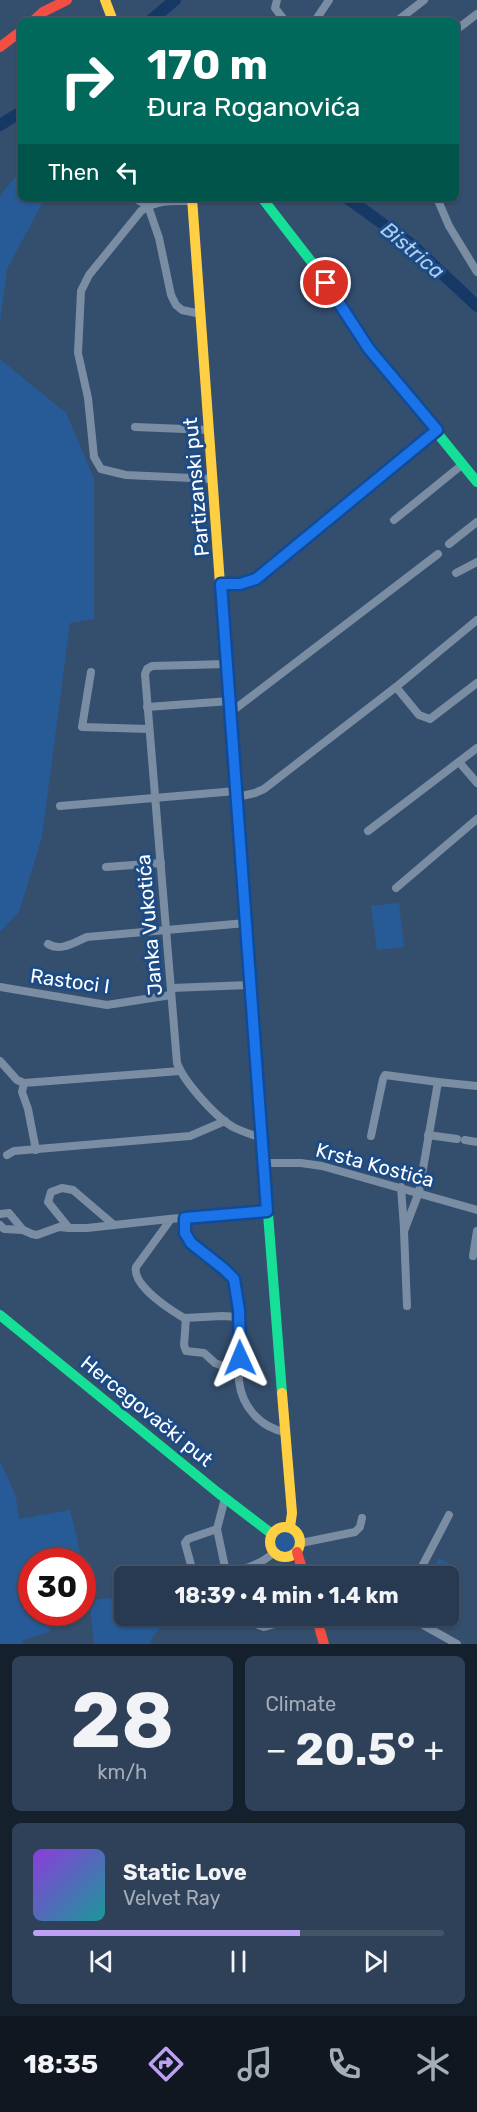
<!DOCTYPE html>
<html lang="en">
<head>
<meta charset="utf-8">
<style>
  body { margin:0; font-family:Rubik,sans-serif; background:#2f4159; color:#f1f3f6; height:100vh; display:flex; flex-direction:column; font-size:22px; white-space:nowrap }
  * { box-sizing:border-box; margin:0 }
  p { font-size:20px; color:#a4adb8 }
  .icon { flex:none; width:33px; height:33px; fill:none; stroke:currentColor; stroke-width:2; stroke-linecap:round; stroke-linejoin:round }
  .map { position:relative; height:1644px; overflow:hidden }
  .sheet { display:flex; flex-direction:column; gap:12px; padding:12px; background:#15202d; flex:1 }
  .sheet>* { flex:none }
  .guide { position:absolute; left:18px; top:18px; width:441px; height:183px; border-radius:9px; box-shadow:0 2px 4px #0004,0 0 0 2px #435469; background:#00695c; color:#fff; overflow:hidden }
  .speed { position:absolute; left:18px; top:1548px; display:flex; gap:12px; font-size:30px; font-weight:700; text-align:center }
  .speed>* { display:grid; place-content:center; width:78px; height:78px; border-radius:50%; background:#273a52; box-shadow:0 2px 4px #0004,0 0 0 2px #435469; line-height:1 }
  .speed .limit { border:9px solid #d22; background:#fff; color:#111 }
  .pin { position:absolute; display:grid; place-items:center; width:51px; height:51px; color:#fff; margin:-26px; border:3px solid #fff; border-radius:50%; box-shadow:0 2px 6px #0007 }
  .me { position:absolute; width:66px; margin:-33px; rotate:359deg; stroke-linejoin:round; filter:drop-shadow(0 0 4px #0008) }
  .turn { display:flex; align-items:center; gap:21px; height:126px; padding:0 30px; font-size:27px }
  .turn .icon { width:78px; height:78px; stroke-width:2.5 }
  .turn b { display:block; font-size:42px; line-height:51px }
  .then { display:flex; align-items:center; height:57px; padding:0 30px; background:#0003; gap:12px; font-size:22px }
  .big { font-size:45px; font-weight:700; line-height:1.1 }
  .sheet .tile { flex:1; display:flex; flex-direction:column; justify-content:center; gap:9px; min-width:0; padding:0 21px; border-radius:9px; background:#2f4159 }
  .sheet .dial { align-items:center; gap:0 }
  .dial b { font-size:78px; line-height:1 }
  .song { display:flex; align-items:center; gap:18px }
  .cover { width:72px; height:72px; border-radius:9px; background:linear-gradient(135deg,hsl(270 70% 55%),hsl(180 70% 35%)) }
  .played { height:6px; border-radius:3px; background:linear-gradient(90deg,#bca0f2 65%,#435469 65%) }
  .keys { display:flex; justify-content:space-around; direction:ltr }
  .heat { display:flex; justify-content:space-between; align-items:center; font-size:33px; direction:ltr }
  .sheet .tiles { flex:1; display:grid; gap:12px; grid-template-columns:1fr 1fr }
  .tile:last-child { grid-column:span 2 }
  .trip { position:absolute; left:114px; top:1566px; width:345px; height:60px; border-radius:9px; background:#273a52; box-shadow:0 2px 4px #0004,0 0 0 2px #435469; font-weight:700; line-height:60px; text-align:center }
  .dock { display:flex; height:96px; justify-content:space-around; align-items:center; background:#101721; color:#a4adb8 }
  .dock .icon { width:42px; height:42px }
  .dock .active { color:#bca0f2 }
  .dock b { font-size:27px; color:#f1f3f6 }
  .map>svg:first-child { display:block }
</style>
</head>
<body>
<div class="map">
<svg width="477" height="1644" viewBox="0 0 477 1644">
  <rect width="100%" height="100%" fill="#344e6d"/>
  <g fill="#275b97">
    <path d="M21,170v28h24l-38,71 -7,54v-127z"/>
    <path d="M0,359l66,54 28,65v141l-24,4 -28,214 -23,75 -19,20z"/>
    <path d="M399,903l5,44 -27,3 -6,-44z"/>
    <path d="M0,1461l16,35 3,23 51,-9 12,51 -50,1v50l15,1 3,19 -27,8v4h-23z"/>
    <circle cx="285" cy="1541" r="11"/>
    <path d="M439,1558l13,7 -6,10 -17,1z"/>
    <path d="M124,1597v19h35l4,8 -12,15v5h-57l-5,-44z"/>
  </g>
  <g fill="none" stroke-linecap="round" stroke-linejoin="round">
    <g stroke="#163865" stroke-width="12">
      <path d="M150,21l25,-21"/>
      <path d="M0,125l21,-13"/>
      <path d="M347,198l64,46 66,62"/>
    </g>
    <g stroke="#7a8da3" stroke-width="8">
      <path d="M277,0l-2,8 10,13"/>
      <path d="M315,21l14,-21"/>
      <path d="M397,21l27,-21"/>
      <path d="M456,30l21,-16"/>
      <path d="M135,198l13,8 11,32 12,57 5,10 6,5 19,4"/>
      <path d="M437,198l12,28 28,46"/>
      <path d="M192,201c-19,0 -35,-2 -51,10l-52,64 -8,16 -3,62 10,45 6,59 7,12 25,6 87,4"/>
      <path d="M135,427l74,3"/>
      <path d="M394,520l69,-56"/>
      <path d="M449,544l28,-22"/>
      <path d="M456,573l21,-11"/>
      <path d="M221,584h19l16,-5 181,-149"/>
      <path d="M227,664l-75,2 -5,3 -2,5 32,389c7,19 40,56 58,65 8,4 18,7 27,10"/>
      <path d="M91,672l-9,55 67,2"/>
      <path d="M396,687l23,28 11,4 47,-36"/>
      <path d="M147,707l83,-6"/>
      <path d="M231,712l207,-158"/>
      <path d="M459,762l18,21"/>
      <path d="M237,797l18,-4 9,-4 132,-102 81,-67"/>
      <path d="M60,806l176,-15"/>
      <path d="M368,831l109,-83"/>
      <path d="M106,867l55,-4"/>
      <path d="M396,888l81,-69"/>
      <path d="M48,944c13,8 27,-2 39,-7l159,-14"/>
      <path d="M0,987l107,18 64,-10"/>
      <path d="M171,988l79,-3"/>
      <path d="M0,1061l17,19 7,3 156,-12"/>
      <path d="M24,1083l-2,9 6,17 8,41"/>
      <path d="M428,1135l29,4"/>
      <path d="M371,1136l12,-57 2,-4 53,7"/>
      <path d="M465,1140l12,2"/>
      <path d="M7,1155l7,-4 176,-15 35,-15"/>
      <path d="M264,1163h37l21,3 155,44"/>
      <path d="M401,1187l3,41"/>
      <path d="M0,1214l9,-1 14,17 9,4 5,1 22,-8 10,1"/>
      <path d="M185,1218c0,6 -1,13 1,18 7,17 44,29 48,43 5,19 7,41 6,60 0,14 -2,28 -1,42 3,26 21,46 46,51"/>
      <path d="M171,1219l-35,48c-4,18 33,42 48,51l38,-2 17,1"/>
      <path d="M0,1225l4,4 19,1"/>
      <path d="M114,1225l-41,-35 -11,-2 -11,4 -3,10 21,26h18l82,-9 99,-8"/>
      <path d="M473,1256l4,-25"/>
      <path d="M407,1306l-3,-75 15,-39 19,-110 39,4"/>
      <path d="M186,1318l-2,27 2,6 18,2 11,10 13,5 11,7"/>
      <path d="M225,1498l-8,31 9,43"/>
      <path d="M301,1543l54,-11 5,-5 2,-9"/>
      <path d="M194,1576l-9,-33 3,-4 29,-10"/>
      <path d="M207,1576c24,-5 49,-6 67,-24"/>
      <path d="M417,1576l32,-61"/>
      <path d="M254,1616l4,9 6,2 42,-11"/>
      <path d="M407,1616l50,28"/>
    </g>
    <g stroke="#16e098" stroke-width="10">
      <path d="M262,198l55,71 52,80 108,133"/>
      <path d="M245,919l37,474"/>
      <path d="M0,1315l217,177 55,42"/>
    </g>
    <g stroke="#ffcf43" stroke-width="10">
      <path d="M105,0l8,21"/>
      <path d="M192,198l28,386"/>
      <path d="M282,1393l10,120 -2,14"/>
      <circle cx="285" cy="1542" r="15"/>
    </g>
    <g stroke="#f24e42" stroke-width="10">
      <path d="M33,21l10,-9 24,-12"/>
      <path d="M0,47l21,-16"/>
      <path d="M220,584l25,335"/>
      <path d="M297,1552l7,24"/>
      <path d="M316,1616l8,28"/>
    </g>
  </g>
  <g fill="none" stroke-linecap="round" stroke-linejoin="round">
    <defs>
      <path id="route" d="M240,1358l-1,-48 -5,-31 -10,-10 -33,-26 -6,-10v-15l82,-7 -46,-627h19l16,-5 181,-149 -68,-81 -43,-66"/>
    </defs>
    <use href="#route" stroke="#114b97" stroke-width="15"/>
    <use href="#route" stroke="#1a73e8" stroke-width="10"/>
  </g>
  <g text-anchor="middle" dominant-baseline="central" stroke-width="6" stroke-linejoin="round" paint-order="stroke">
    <g font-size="20" fill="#fff" stroke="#1c4b85">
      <text transform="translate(196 487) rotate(-95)">Partizanski put</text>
      <text transform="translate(149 925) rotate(-95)">Janka Vukotića</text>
      <text transform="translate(70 981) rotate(8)">Rastoci I</text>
      <text transform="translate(375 1165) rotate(15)">Krsta Kostića</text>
      <text transform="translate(147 1411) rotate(39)">Hercegovački put</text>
    </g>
    <g font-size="21" font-style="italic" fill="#afcef2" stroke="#1c4b85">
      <text transform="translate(413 250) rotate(40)">Bistrica</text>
    </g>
  </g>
</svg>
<div class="speed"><div class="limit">30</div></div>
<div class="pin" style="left:326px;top:283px;background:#d93025"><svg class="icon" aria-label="arrive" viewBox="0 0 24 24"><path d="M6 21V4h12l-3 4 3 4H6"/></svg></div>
<svg class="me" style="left:240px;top:1358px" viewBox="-20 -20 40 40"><path d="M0-17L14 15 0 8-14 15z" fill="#1a73e8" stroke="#fff" stroke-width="4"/></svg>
<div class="trip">18:39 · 4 min · 1.4 km</div>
<div class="guide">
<div class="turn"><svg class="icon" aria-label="right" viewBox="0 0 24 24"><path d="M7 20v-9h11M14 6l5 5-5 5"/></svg><div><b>170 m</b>Đura Roganovića</div></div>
<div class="then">Then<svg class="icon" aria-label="left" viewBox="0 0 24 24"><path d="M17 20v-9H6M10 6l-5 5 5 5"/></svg></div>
</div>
</div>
<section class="sheet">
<div class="tiles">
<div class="tile dial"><b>28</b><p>km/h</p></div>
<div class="tile"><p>Climate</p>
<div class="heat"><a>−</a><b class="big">20.5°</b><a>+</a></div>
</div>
<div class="tile">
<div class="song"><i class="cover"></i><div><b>Static Love</b><p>Velvet Ray</p></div></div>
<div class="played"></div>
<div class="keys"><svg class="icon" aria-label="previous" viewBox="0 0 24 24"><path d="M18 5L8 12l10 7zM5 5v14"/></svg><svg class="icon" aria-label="pause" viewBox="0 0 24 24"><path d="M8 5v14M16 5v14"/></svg><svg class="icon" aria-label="next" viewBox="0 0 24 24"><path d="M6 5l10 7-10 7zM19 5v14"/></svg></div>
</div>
</div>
</section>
<nav class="dock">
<b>18:35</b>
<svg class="icon active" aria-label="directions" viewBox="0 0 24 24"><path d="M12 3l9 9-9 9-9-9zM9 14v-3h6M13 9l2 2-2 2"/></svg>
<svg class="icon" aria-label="music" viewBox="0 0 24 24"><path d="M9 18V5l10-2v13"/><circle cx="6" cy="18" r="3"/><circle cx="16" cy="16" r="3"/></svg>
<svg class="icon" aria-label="phone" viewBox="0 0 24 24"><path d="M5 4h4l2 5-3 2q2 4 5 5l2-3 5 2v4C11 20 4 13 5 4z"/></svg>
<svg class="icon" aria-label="climate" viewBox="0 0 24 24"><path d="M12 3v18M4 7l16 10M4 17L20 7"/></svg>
</nav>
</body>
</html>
